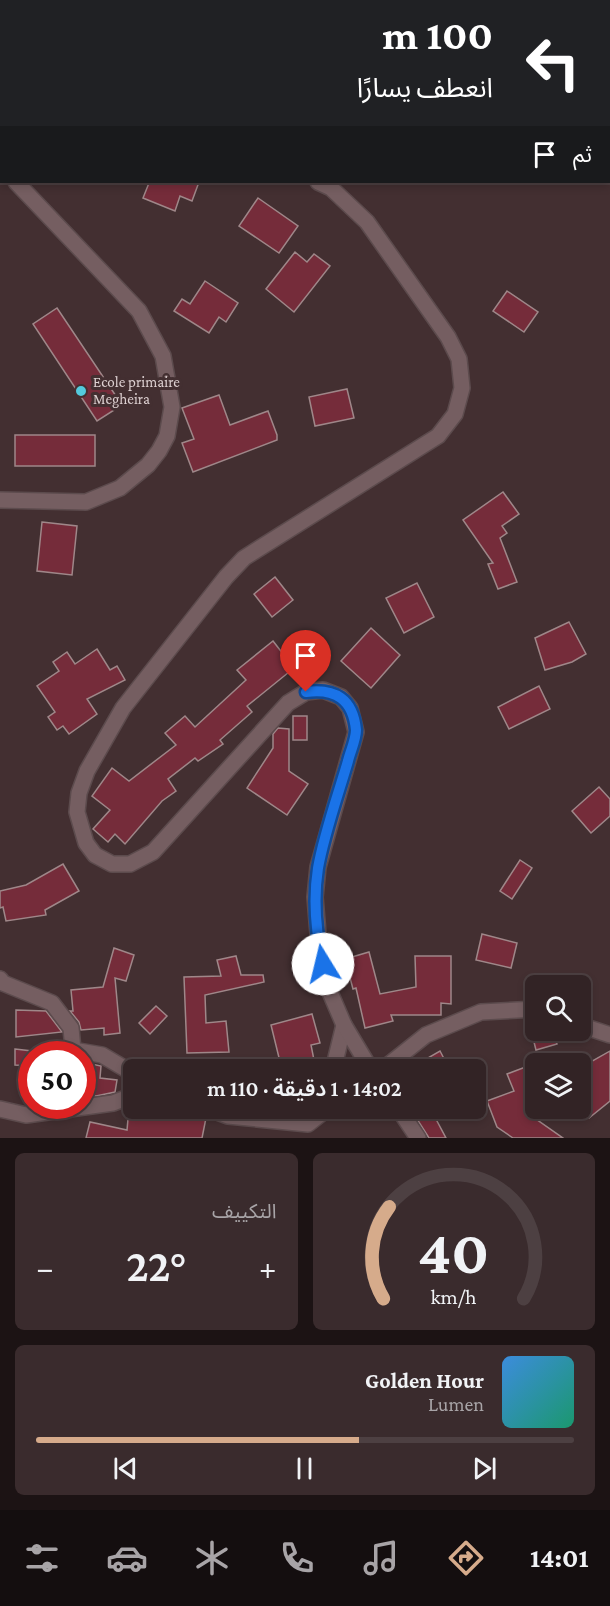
<!DOCTYPE html>
<html lang="ar">
<head>
<meta charset="utf-8">
<style>
  body { margin:0; font-family:"Crimson Pro","Noto Sans Arabic",serif; background:#3a2b2d; color:#f1f3f6; direction:rtl; height:100vh; display:flex; flex-direction:column; font-size:22px; white-space:nowrap }
  * { box-sizing:border-box; margin:0 }
  p { font-size:20px; color:#a8a4a7 }
  .icon { flex:none; width:33px; height:33px; fill:none; stroke:currentColor; stroke-width:2; stroke-linecap:round; stroke-linejoin:round }
  .map { position:relative; height:1138px; overflow:hidden; direction:ltr }
  .sheet { display:flex; flex-direction:column; gap:15px; padding:15px; background:#1c1314; flex:1 }
  .sheet>* { flex:none }
  .banner { position:absolute; left:0px; top:0px; width:610px; height:183px; box-shadow:0 3px 9px #0003,0 0 0 2px #4d4042; direction:rtl; background:#202124; color:#fff; overflow:hidden }
  .buttons { position:absolute; left:525px; top:975px; display:grid; gap:12px }
  .buttons a { display:grid; place-items:center; width:66px; height:66px; border-radius:9px; background:#322325; box-shadow:0 3px 9px #0003,0 0 0 2px #4d4042; font-size:30px }
  .speed { position:absolute; left:18px; top:1041px; display:flex; gap:12px; font-size:30px; font-weight:700; text-align:center }
  .speed>* { display:grid; place-content:center; width:78px; height:78px; border-radius:50%; background:#322325; box-shadow:0 3px 9px #0003,0 0 0 2px #4d4042; line-height:1 }
  .speed .limit { border:9px solid #d22; background:#fff; color:#111 }
  .pin { position:absolute; display:grid; place-items:center; width:51px; height:51px; color:#fff; margin:-62px -26px; border-radius:50% 50% 50% 0; rotate:-45deg; box-shadow:0 0 6px #0007 }
  .pin .icon { rotate:45deg }
  .me { position:absolute; width:66px; margin:-33px; rotate:351deg; stroke-linejoin:round; filter:drop-shadow(0 0 4px #0008) }
  .turn { display:flex; align-items:center; gap:21px; height:126px; padding:0 18px; font-size:27px }
  .turn .icon { width:78px; height:78px; stroke-width:2.5 }
  .turn b { display:block; font-size:42px; line-height:51px }
  .then { display:flex; align-items:center; height:57px; padding:0 18px; background:#0003; gap:12px; font-size:22px }
  .big { font-size:45px; font-weight:600; line-height:1.1 }
  .sheet .widget { flex:1; display:flex; flex-direction:column; justify-content:center; gap:9px; min-width:0; padding:0 21px; border-radius:9px; background:#3a2b2d }
  .sheet .dial { align-items:center; gap:0 }
  .dial svg { height:156px; overflow:visible; fill:none; stroke:#4d4042; stroke-width:7; stroke-linecap:round; text-anchor:middle }
  .dial text { fill:#f1f3f6; stroke:none }
  .song { display:flex; align-items:center; gap:18px }
  .cover { width:72px; height:72px; border-radius:9px; background:linear-gradient(135deg,hsl(210 70% 55%),hsl(160 70% 35%)) }
  .played { height:6px; border-radius:3px; background:linear-gradient(90deg,#d6ab8b 60%,#4d4042 60%) }
  .keys { display:flex; justify-content:space-around; direction:ltr }
  .heat { display:flex; justify-content:space-between; align-items:center; font-size:33px; direction:ltr }
  .sheet .tiles { flex:1; display:grid; gap:15px; grid-template-columns:1fr 1fr }
  .widget:last-child { grid-column:span 2 }
  .trip { position:absolute; left:123px; top:1059px; width:363px; height:60px; border-radius:9px; background:#322325; box-shadow:0 3px 9px #0003,0 0 0 2px #4d4042; font-weight:600; line-height:60px; text-align:center; direction:rtl }
  .tabs { display:flex; height:96px; justify-content:space-around; align-items:center; background:#140e0f; color:#a8a4a7 }
  .tabs .icon { width:42px; height:42px }
  .tabs .current { color:#d6ab8b }
  .tabs b { font-size:27px; color:#f1f3f6 }
  .map>svg:first-child { display:block }
</style>
</head>
<body>
<div class="map">
<svg width="610" height="1138" viewBox="0 0 610 1138">
  <rect width="100%" height="100%" fill="#432f31"/>
  <g fill="#752c3a" stroke="#9f8789" stroke-width="1.5">
    <path d="M146,182h53l-7,19 -12,-5 -5,15 -32,-13 6,-15z"/>
    <path d="M258,198l40,28 -19,27 -40,-27z"/>
    <path d="M295,252l12,10 7,-8 16,12 -36,46 -28,-23z"/>
    <path d="M205,281l33,22 -12,19 -7,-5 -10,16 -35,-22 8,-12 8,5z"/>
    <path d="M507,291l31,21 -14,20 -31,-21z"/>
    <path d="M57,308l65,97 -25,16 -64,-97z"/>
    <path d="M347,389l7,29 -39,8 -6,-29z"/>
    <path d="M219,395l11,30 38,-14 9,24v5l-84,32 -11,-29 12,-4 -12,-31z"/>
    <rect x="15" y="435" width="80" height="31"/>
    <path d="M503,492l16,22 -17,12 5,7 -7,5 17,44 -19,7 -10,-25 5,-1 -30,-43z"/>
    <path d="M42,522l35,4 -5,49 -35,-4z"/>
    <path d="M275,577l18,23 -21,17 -18,-23z"/>
    <path d="M417,583l17,34 -30,16 -18,-35z"/>
    <path d="M569,622l17,32 -14,8 -27,8 -10,-32z"/>
    <path d="M371,628l29,27 -29,33 -30,-27z"/>
    <path d="M273,641l21,27 -47,38 5,6 -32,28 3,4 -25,17 -3,-3 -27,21 8,12 -14,10 -37,43 -10,-10 -7,8 -15,-13 17,-19 -18,-14 20,-28 17,13 47,-36 -11,-12 20,-17 10,11 51,-47 -9,-10z"/>
    <path d="M97,649l13,21 7,-4 8,14 -38,19 10,15 -28,20 -6,-8 -6,4 -9,-13 7,-5 -18,-26 22,-15 -6,-9 14,-10 8,12z"/>
    <path d="M539,686l11,23 -41,20 -11,-22z"/>
    <rect x="293" y="716" width="14" height="24"/>
    <path d="M278,728l11,1v42l19,13 -21,31 -40,-27 26,-40v-14z"/>
    <path d="M599,787l11,12v17l-19,17 -19,-22z"/>
    <path d="M520,860l12,8 -20,31 -12,-8z"/>
    <path d="M63,864l16,27 -34,19 1,5 -40,6 -3,-14 -3,1v-17l26,-6z"/>
    <path d="M482,934l35,9 -6,25 -35,-8z"/>
    <path d="M114,948l20,7 -8,26 -11,-3 5,55 -16,2v-7l-23,2 -2,-8 -9,-11h3l-2,-21 32,-3z"/>
    <path d="M369,952l11,42 36,-7 -1,-31h36v48l-10,-1v12h-50l2,6 -28,7 -9,-40 -3,1 -8,-30z"/>
    <path d="M236,956l5,19h22l1,7 -59,13 1,28 20,-2 3,31 -42,1 -3,-76 37,-1 -4,-16z"/>
    <path d="M156,1006l11,10 -17,18 -11,-11z"/>
    <path d="M16,1010l30,1 16,21 -46,5z"/>
    <path d="M312,1014l8,29 -9,2 4,20 -11,2 1,3h-23l-11,-45z"/>
    <path d="M531,1030h22l4,14 -21,6z"/>
    <path d="M15,1049l17,2v15l-17,-1z"/>
    <path d="M440,1051l10,19h-43z"/>
    <path d="M610,1051v50l-21,17 -9,-11v-39z"/>
    <path d="M82,1062l19,4 -1,12 17,2 -2,12 -19,4 -14,-2z"/>
    <path d="M536,1063v56l27,19h-50l-16,-11 -10,-26 27,-10 -7,-17z"/>
    <path d="M129,1108h55l14,3 8,7 -4,20h-116l4,-16 37,8z"/>
    <path d="M410,1108h20l16,30h-17z"/>
  </g>
  <g fill="none" stroke-linecap="round" stroke-linejoin="round">
    <defs>
      <g id="street">
        <path d="M0,979l3,4 49,20 19,25 2,22 29,5 32,19"/>
        <path d="M580,1025l30,10"/>
        <path d="M333,1070l11,-45"/>
        <path d="M382,1070l44,-35 55,-23 55,-3"/>
        <path d="M207,1108l21,8 80,8 14,-11 1,-5"/>
        <path d="M0,1109l26,6 87,-12 21,-8"/>
      </g>
      <g id="secondary">
        <path d="M0,34l2,1"/>
        <path d="M0,165l2,1"/>
        <path d="M318,182l13,6 36,34 81,115 11,22 3,29 -7,26 -17,22 -194,122 -18,19 -103,131 -36,63 -8,22 -2,19 9,31 9,12 17,9h18l23,-12 135,-149 18,-11 17,-2 18,7 9,11 6,24 -38,135 -3,30 4,49 7,37 18,42 27,45"/>
        <path d="M0,500l86,2 34,-14 28,-23 11,-14 8,-15 5,-29 -9,-51 -24,-45 -123,-129"/>
        <path d="M398,1108l20,30"/>
      </g>
    </defs>
    <use href="#street" stroke="#5c4b4d" stroke-width="18"/>
    <use href="#secondary" stroke="#5c4b4d" stroke-width="18"/>
    <use href="#street" stroke="#755e61" stroke-width="15"/>
    <use href="#secondary" stroke="#755e61" stroke-width="15"/>
  </g>
  <g fill="none" stroke-linecap="round" stroke-linejoin="round">
    <defs>
      <path id="route" d="M306,692c29,-4 47,7 50,38 0,10 -6,22 -8,31 -10,34 -24,73 -30,107 -5,32 -2,65 5,96"/>
    </defs>
    <use href="#route" stroke="#114b97" stroke-width="15"/>
    <use href="#route" stroke="#1a73e8" stroke-width="10"/>
  </g>
  <circle fill="#54cadd" stroke="#432f31" stroke-width="2" cx="81" cy="391" r="6"/>
  <g text-anchor="middle" dominant-baseline="central" stroke-width="6" stroke-linejoin="round" paint-order="stroke">
    <g font-size="15" fill="#ded1d2" stroke="#432f31" text-anchor="start">
      <text x="93" y="382">Ecole primaire<tspan x="93" dy="17">Megheira</tspan></text>
    </g>
  </g>
</svg>
<div class="buttons">
<a><svg class="icon" aria-label="search" viewBox="0 0 24 24"><circle cx="10" cy="10" r="6"/><path d="M15 15l6 6"/></svg></a>
<a><svg class="icon" aria-label="layers" viewBox="0 0 24 24"><path d="M12 4l9 5-9 5-9-5zM3 14l9 5 9-5"/></svg></a>
</div>
<div class="speed"><div class="limit">50</div></div>
<div class="pin" style="left:306px;top:692px;background:#d93025"><svg class="icon" aria-label="arrive" viewBox="0 0 24 24"><path d="M6 21V4h12l-3 4 3 4H6"/></svg></div>
<svg class="me" style="left:323px;top:964px" viewBox="-20 -20 40 40"><circle r="19" fill="#fff"/><path d="M0-13L10 11 0 6-10 11z" fill="#1a73e8"/></svg>
<div class="trip">14:02 · 1 دقيقة · 110 m</div>
<div class="banner">
<div class="turn"><svg class="icon" aria-label="left" viewBox="0 0 24 24"><path d="M17 20v-9H6M10 6l-5 5 5 5"/></svg><div><b>100 m</b>انعطف يسارًا</div></div>
<div class="then">ثم<svg class="icon" aria-label="arrive" viewBox="0 0 24 24"><path d="M6 21V4h12l-3 4 3 4H6"/></svg></div>
</div>
</div>
<section class="sheet">
<div class="tiles">
<div class="widget dial"><svg viewBox="0 0 100 80">
<path d="M14 69A42 42 0 1 1 86 69"/>
<path d="M14 69A42 42 0 0 1 17 22" stroke="#d6ab8b"/>
<text x="50" y="56" font-size="32" font-weight="700">40</text>
<text x="50" y="72" font-size="11">km/h</text>
</svg></div>
<div class="widget"><p>التكييف</p>
<div class="heat"><a>−</a><b class="big">22°</b><a>+</a></div>
</div>
<div class="widget">
<div class="song"><i class="cover"></i><div><b>Golden Hour</b><p>Lumen</p></div></div>
<div class="played"></div>
<div class="keys"><svg class="icon" aria-label="previous" viewBox="0 0 24 24"><path d="M18 5L8 12l10 7zM5 5v14"/></svg><svg class="icon" aria-label="pause" viewBox="0 0 24 24"><path d="M8 5v14M16 5v14"/></svg><svg class="icon" aria-label="next" viewBox="0 0 24 24"><path d="M6 5l10 7-10 7zM19 5v14"/></svg></div>
</div>
</div>
</section>
<nav class="tabs">
<b>14:01</b>
<svg class="icon current" aria-label="directions" viewBox="0 0 24 24"><path d="M12 3l9 9-9 9-9-9zM9 14v-3h6M13 9l2 2-2 2"/></svg>
<svg class="icon" aria-label="music" viewBox="0 0 24 24"><path d="M9 18V5l10-2v13"/><circle cx="6" cy="18" r="3"/><circle cx="16" cy="16" r="3"/></svg>
<svg class="icon" aria-label="phone" viewBox="0 0 24 24"><path d="M5 4h4l2 5-3 2q2 4 5 5l2-3 5 2v4C11 20 4 13 5 4z"/></svg>
<svg class="icon" aria-label="climate" viewBox="0 0 24 24"><path d="M12 3v18M4 7l16 10M4 17L20 7"/></svg>
<svg class="icon" aria-label="car" viewBox="0 0 24 24"><path d="M5 17H2v-5l4-1 3-4h7l3 4 3 1v5h-3M9 17h6M6 11h13"/><circle cx="7" cy="17" r="2"/><circle cx="17" cy="17" r="2"/></svg>
<svg class="icon" aria-label="filters" viewBox="0 0 24 24"><path d="M4 7h16M4 17h16"/><circle cx="9" cy="7" r="2"/><circle cx="15" cy="17" r="2"/></svg>
</nav>
</body>
</html>
